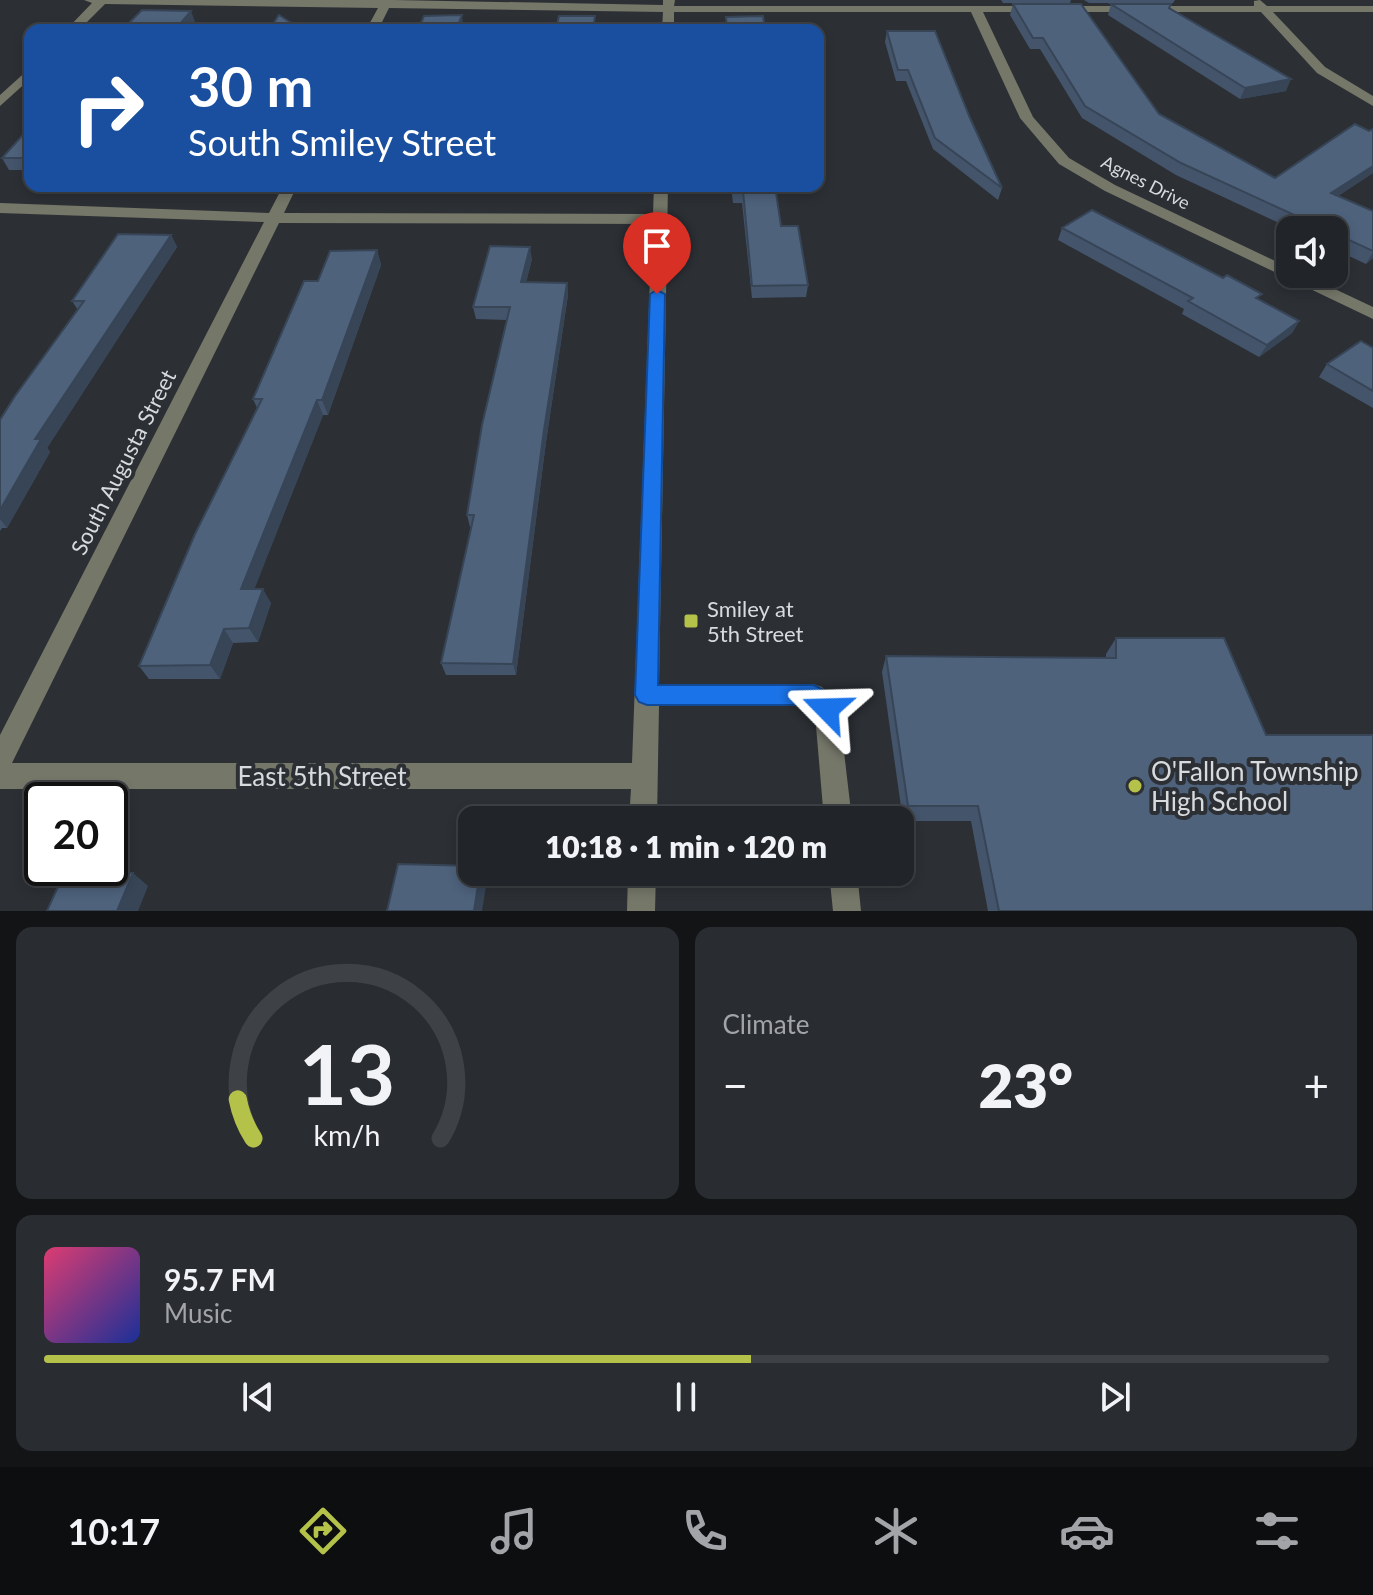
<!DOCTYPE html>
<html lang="en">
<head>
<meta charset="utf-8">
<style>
  body { margin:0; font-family:Lato,sans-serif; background:#292c30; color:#f1f3f6; height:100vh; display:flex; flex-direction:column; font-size:30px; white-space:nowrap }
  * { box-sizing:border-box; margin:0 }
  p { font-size:26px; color:#a2a4a8 }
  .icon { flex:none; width:44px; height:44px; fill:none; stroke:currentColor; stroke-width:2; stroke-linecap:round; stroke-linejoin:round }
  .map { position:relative; height:911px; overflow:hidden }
  .drawer { display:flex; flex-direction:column; gap:16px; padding:16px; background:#121416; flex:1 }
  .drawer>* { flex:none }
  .banner { position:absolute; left:24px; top:24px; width:800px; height:168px; border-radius:16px; box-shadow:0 4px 12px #0003,0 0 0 2px #3e4145; background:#1a4fa0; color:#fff; overflow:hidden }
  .controls { position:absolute; left:1276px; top:216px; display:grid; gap:16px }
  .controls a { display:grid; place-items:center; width:72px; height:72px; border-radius:16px; background:#212428; box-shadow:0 4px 12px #0003,0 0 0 2px #3e4145; font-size:40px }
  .speed { position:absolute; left:24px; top:782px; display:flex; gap:16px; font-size:40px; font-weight:700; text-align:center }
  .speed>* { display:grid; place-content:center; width:104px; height:104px; border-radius:50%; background:#212428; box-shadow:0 4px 12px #0003,0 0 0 2px #3e4145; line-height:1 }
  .speed .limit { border:4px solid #111; border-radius:12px; background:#fff; color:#111 }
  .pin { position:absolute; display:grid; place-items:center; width:68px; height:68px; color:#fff; margin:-82px -34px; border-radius:50% 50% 50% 0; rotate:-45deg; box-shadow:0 0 8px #0007 }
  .pin .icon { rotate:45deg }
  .me { position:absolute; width:88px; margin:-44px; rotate:292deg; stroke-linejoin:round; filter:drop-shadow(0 0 6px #0008) }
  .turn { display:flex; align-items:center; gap:28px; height:168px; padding:0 32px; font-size:36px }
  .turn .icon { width:104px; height:104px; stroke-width:2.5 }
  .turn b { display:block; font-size:56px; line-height:68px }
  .big { font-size:60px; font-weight:800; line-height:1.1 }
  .drawer .widget { flex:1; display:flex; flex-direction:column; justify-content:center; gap:12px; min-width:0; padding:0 28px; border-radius:16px; background:#292c30 }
  .drawer .dial { align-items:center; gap:0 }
  .dial svg { height:208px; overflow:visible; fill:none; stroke:#3e4145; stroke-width:7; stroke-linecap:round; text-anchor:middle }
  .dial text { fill:#f1f3f6; stroke:none }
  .song { display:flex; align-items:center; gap:24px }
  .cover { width:96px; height:96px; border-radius:12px; background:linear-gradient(135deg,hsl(340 70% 55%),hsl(230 70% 35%)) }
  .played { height:8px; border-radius:4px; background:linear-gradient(90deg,#b5c249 55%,#3e4145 55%) }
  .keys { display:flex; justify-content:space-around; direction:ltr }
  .heat { display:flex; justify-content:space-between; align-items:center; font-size:44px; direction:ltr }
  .drawer .tiles { flex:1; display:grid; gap:16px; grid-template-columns:1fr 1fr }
  .widget:last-child { grid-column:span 2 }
  .trip { position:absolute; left:458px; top:806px; width:456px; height:80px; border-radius:16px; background:#212428; box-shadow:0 4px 12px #0003,0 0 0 2px #3e4145; font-weight:800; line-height:80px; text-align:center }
  .tabs { display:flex; height:128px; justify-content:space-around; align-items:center; background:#0d0e10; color:#a2a4a8 }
  .tabs .icon { width:56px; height:56px }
  .tabs .on { color:#b5c249 }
  .tabs b { font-size:36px; color:#f1f3f6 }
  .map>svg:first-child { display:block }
</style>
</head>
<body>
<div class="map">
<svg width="1373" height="911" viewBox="0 0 1373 911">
  <rect width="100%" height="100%" fill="#2c3035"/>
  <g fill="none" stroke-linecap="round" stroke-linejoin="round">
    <g fill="#757769" fill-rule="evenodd">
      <path d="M84,0h310l269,5v-5h12l-1,6h580v-5l6,-1 7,6h106v6h-100l52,55 48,29v10l-56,-33 -56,-61h-278l50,105 36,41 46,27 175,83v6h13l70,33v12l-268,-128 -46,-27 -39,-46 -49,-106h-297v18h-12l1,-18 -274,-4 -11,22h-12l12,-22 -273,-4 -26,26h-13l26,-27z"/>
      <path d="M30,68v11l-30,27v-11z"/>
      <path d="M283,186h14l-13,27 369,1 1,-28h14l-9,498h154l9,3 17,22 13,111h-28l-9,-106 -8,-8h-148l-2,114h-28l2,-31h-631v-54l264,-513 -264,-9v-10l269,10zM279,223l373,1 -20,539h-620z"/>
      <path d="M628,872h28l-1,39h-28z"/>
      <path d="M829,872h28l4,39h-28z"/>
    </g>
  </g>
  <g fill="#43546b">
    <path d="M1001,0h70l-1,3h-67z"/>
    <path d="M1084,0h91l-2,3h-84z"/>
    <path d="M1013,4l146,110 116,64 98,-5 -35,23 35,15v47l-7,6 -32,-15v-19h-40l-118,-55 -94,-57 -42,-69h-10l-20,-34z"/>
    <path d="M1111,4l59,4 116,83 -46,8 -132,-84z"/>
    <path d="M887,31l83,87 32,70 -4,12 -65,-51 -27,-68h-10l-11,-39z"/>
    <path d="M30,127v43h-21l-7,-12z"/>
    <path d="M731,186h44l6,40 27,59 -2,12 -54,1 -10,-95h-9z"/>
    <path d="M1062,228l197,71 40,22 -7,12 -33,24 -77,-43 2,-5 -126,-69z"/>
    <path d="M171,235l6,12 -130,201 3,4 -43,76h-5l-2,3v-111l78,-110 -6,-9z"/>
    <path d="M377,250l4,15 -53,150h-5l-69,174 17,14 -13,39 -25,1 -13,36h-71l-10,-13 118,-258 -4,-9 65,-118z"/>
    <path d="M532,259l-6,23 41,1 1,12 -22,147 -30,233h-70l-5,-12 30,-136h-1l-3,-12 40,-195 -31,-1 -3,-12z"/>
    <path d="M1373,348v60l-54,-31 8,-13z"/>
    <path d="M1116,638l150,97 107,176h-385l-17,-90h-68l-21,-149 4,-16 220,2v-4z"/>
  </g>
  <g fill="#374557">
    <path d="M191,11l4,11 -7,8h-13z"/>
    <path d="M462,15l1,11 -1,4h-6z"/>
    <path d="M1291,79l-5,12 -46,8 5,-11z"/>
    <path d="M1373,166v7l-49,32 7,-12z"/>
    <path d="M171,235l6,12 -130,201 3,4 -43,76 -7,-9v-9l35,-71z"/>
    <path d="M530,247l2,12 -9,36 -2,-13z"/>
    <path d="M377,250l4,15 -53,150 -6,-15z"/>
    <path d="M1373,252v6l-7,6z"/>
    <path d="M567,283l1,12 -22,147 -30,233 -3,-11 31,-234z"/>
    <path d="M1299,321l-7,12 -33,24 8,-12z"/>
    <path d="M317,400l6,15 -74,188 -8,-14z"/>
    <path d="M263,589l8,14 -13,39 -9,-14z"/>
    <path d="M224,629l9,14 -13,36 -10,-14z"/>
    <path d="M480,872h3l4,8 -5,31h-8z"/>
    <path d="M133,873l15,13 -10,25h-21z"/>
  </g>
  <g fill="#4e627c" stroke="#374557" stroke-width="2">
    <path d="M1013,4h68l78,110 116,64 80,-54 14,7 4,-2v37l-42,27 42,18v40l-39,-18v-3h-7l-146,-67 -96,-57 -42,-68h-10z"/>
    <path d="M1111,4h60l-2,4 122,71 -46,9z"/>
    <path d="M142,10l49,1 -16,19h-53z"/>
    <path d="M279,15l20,13 -1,2h-29z"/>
    <path d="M462,15l-6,15h-38l6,-14z"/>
    <path d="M559,16h36l-2,14h-44v-2h7z"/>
    <path d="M763,16l2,13h22v1h-60l-1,-13z"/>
    <path d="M887,31h48l35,87 32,70 -67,-50 -27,-68h-10z"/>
    <path d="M30,127v31h-28z"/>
    <path d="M733,186h42l6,40h17l10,59 -56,1 -9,-95h-10z"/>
    <path d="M1092,210l131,68 4,-3 35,19 -6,4 43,23 -32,24 -79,-44 5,-3 -131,-70z"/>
    <path d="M118,234l53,1 -136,204h6l-41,71v-90l15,-24 69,-95h-12z"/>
    <path d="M490,246l40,1 -9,35 46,1 -23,147 -31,234 -72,-1 33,-148h-7l15,-90 28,-118h-37z"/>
    <path d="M377,250l-55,150h-5l-76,189h22l-14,39 -25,1 -14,36 -71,1 56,-132 67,-135h-9l51,-118h14l12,-30z"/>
    <path d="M1361,341l12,7v43l-46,-27z"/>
    <path d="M1116,638h108l42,97h107v176h-374l-21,-105h-70l-22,-150 230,2z"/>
    <path d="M398,864l74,2v6h8l-6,39h-87z"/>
    <path d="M65,871l68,2 -16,38h-70z"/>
  </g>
  <path fill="#1a73e8" stroke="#114b97" stroke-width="2" d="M657,290l8,4 -7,391h155c12,4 20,13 25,24l-3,7 -8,3 -8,-3 -11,-11h-161l-8,-3 -4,-7 15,-401z"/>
  <g fill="#b5c249" stroke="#2c3035" stroke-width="3">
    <rect x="683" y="613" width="16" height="16" rx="4"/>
    <circle cx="1135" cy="786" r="8"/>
  </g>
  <g text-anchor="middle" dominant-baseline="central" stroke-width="8" stroke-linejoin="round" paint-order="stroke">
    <g font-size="18" fill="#d8dbde" stroke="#2c3035">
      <text transform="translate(1146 182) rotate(27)">Agnes Drive</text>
    </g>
    <g font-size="22" fill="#d8dbde" stroke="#2c3035">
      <text transform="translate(123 462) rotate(-63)">South Augusta Street</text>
    </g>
    <g font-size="22" fill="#d8dbde" stroke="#2c3035" text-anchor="start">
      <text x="707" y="608">Smiley at<tspan x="707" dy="25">5th Street</tspan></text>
    </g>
    <g font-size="26" fill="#d8dbde" stroke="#2c3035" text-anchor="start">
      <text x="1151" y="771">O'Fallon Township<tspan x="1151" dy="30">High School</tspan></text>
    </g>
    <g font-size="26" fill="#d8dbde" stroke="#2c3035">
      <text x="322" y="776">East 5th Street</text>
    </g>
  </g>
</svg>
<div class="controls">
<a><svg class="icon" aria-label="sound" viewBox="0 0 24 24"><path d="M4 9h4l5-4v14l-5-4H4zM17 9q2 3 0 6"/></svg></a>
</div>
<div class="speed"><div class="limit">20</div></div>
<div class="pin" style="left:657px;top:294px;background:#d93025"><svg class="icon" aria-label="arrive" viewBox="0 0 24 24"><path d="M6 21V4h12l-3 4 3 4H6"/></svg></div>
<svg class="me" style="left:827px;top:709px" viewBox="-20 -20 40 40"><path d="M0-17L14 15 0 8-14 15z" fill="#1a73e8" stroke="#fff" stroke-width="4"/></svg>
<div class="trip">10:18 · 1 min · 120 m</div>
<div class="banner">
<div class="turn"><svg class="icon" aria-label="right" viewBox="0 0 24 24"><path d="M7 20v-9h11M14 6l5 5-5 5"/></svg><div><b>30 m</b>South Smiley Street</div></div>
</div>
</div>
<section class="drawer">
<div class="tiles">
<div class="widget dial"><svg viewBox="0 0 100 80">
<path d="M14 69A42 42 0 1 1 86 69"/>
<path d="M14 69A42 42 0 0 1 8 54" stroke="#b5c249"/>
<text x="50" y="56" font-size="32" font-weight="700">13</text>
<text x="50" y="72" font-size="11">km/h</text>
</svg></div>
<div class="widget"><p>Climate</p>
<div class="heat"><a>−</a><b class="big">23°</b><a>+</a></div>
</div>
<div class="widget">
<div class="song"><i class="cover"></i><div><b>95.7 FM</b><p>Music</p></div></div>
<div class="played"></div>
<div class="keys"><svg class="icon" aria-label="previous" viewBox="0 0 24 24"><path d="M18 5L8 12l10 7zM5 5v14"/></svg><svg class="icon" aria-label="pause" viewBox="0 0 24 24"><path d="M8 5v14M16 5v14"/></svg><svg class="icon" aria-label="next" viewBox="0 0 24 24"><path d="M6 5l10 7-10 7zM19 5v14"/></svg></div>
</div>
</div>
</section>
<nav class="tabs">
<b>10:17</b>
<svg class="icon on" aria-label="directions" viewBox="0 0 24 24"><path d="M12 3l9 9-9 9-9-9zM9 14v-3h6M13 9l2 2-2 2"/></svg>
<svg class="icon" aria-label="music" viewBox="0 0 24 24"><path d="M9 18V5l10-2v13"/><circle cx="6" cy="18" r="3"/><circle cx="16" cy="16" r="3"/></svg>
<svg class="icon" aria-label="phone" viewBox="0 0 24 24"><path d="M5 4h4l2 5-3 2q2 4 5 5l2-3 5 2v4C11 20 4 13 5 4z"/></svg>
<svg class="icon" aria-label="climate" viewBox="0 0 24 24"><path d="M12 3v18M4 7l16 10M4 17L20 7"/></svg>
<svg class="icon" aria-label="car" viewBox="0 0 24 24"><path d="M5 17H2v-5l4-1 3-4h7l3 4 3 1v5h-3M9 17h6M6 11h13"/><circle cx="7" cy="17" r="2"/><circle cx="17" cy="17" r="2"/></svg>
<svg class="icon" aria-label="filters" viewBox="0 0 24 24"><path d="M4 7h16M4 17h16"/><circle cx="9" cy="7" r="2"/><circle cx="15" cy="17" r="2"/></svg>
</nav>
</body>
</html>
